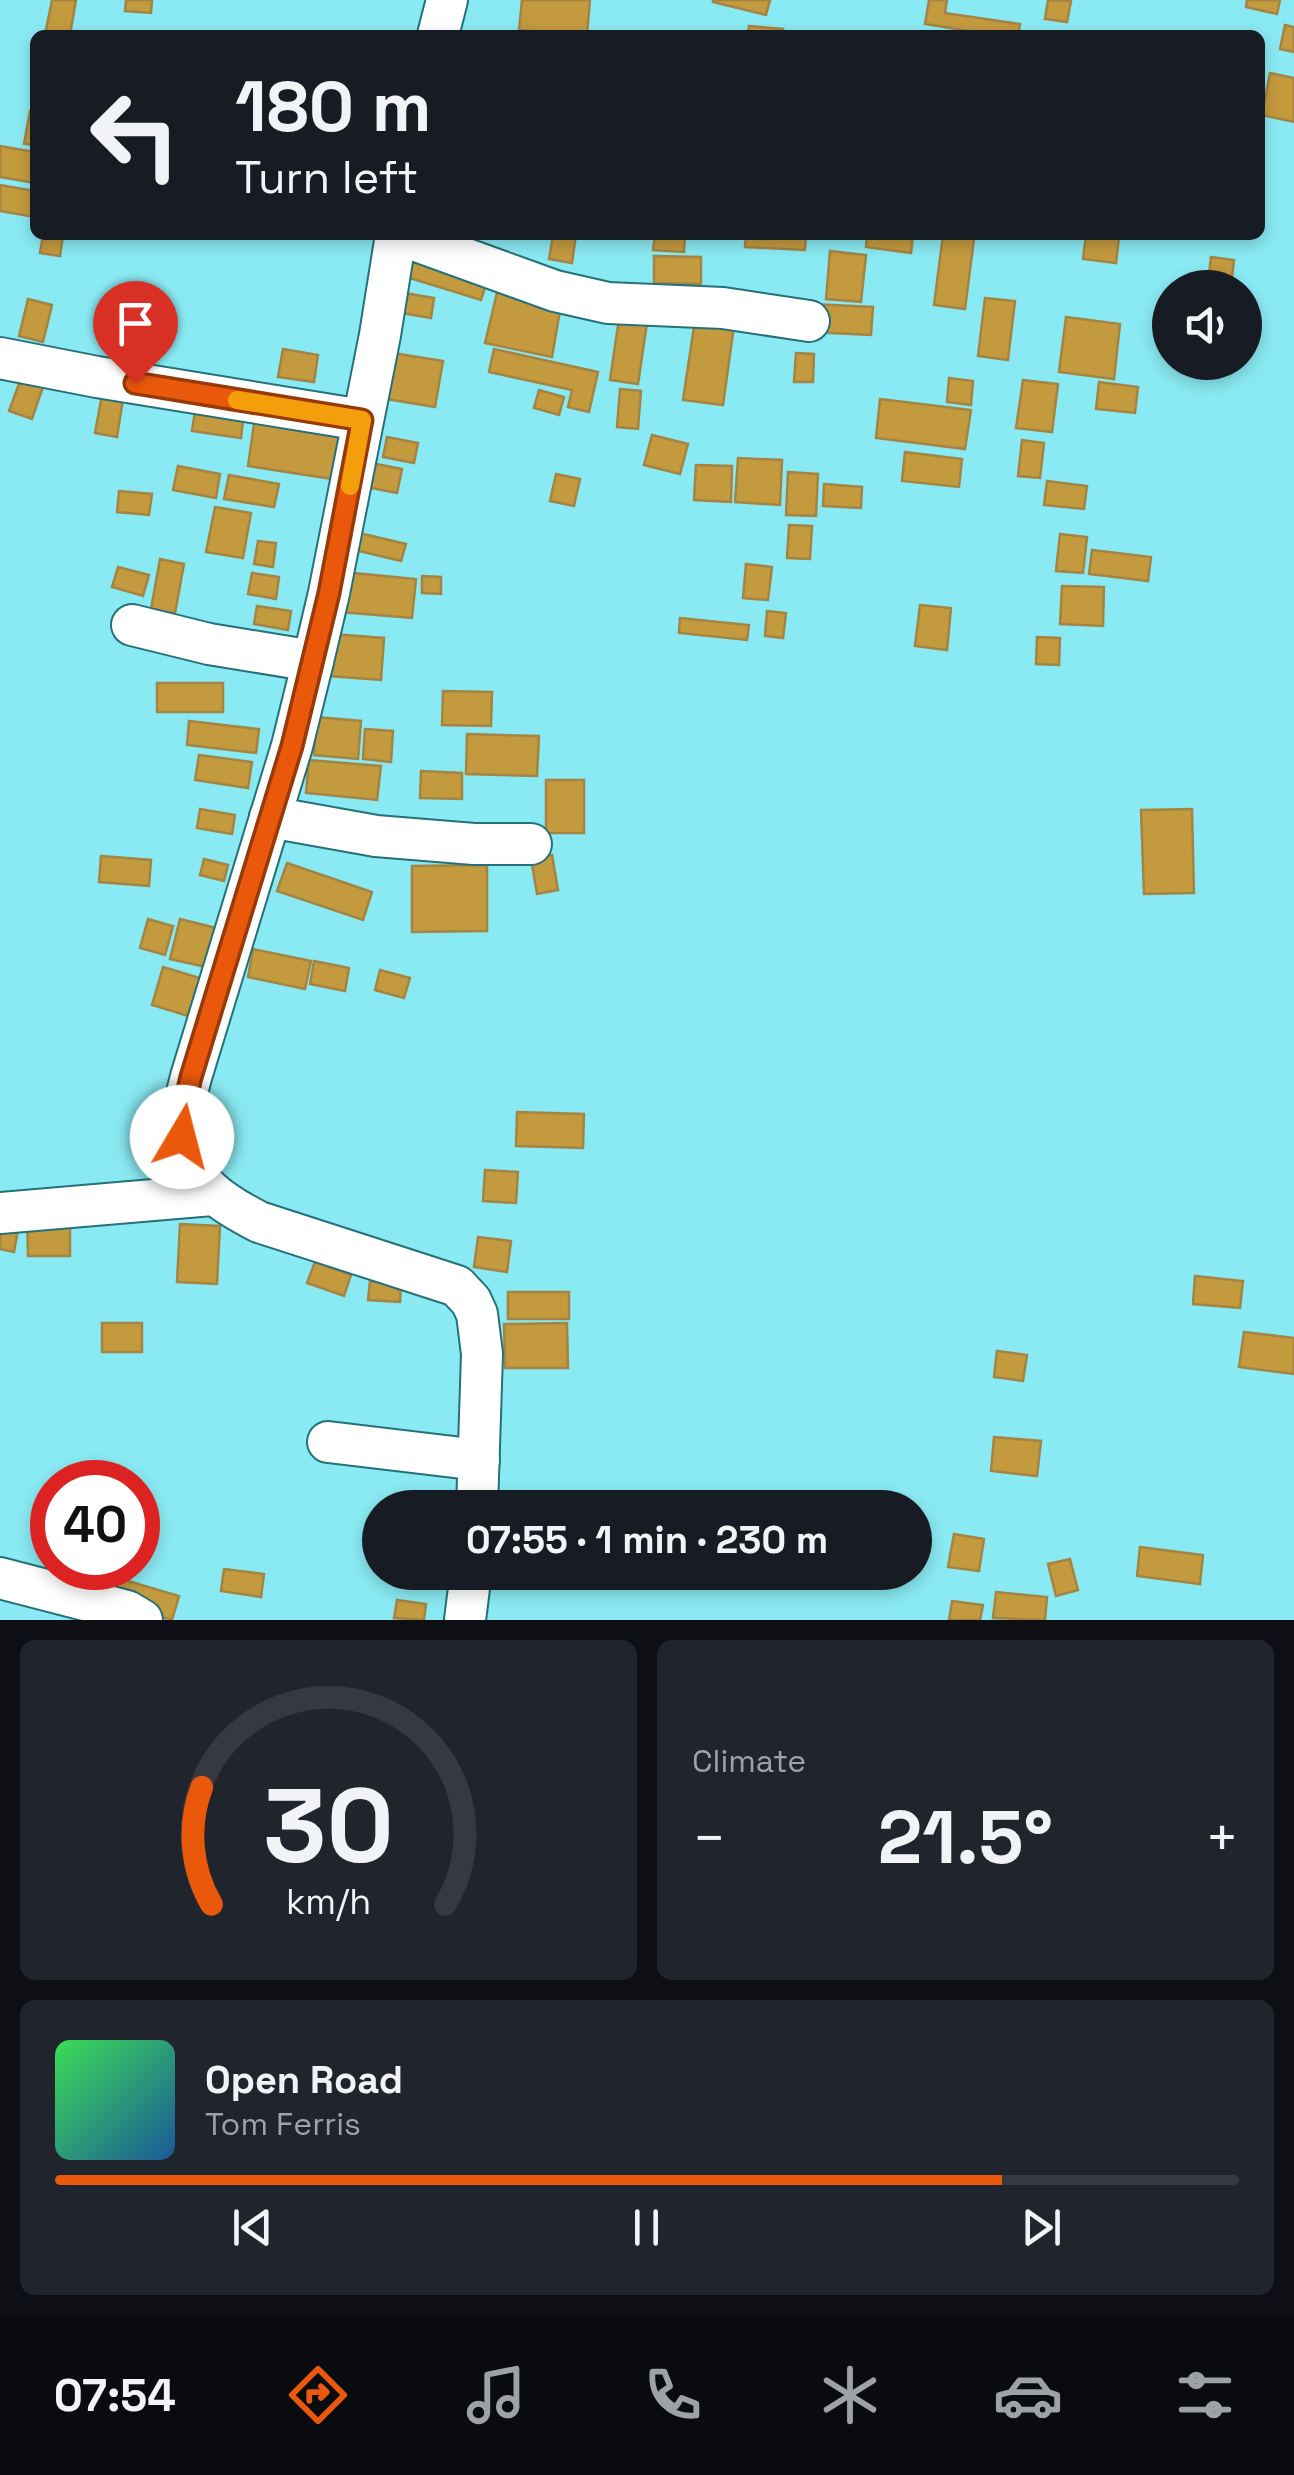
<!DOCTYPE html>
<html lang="en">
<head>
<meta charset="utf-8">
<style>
  body { margin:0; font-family:"Space Grotesk",sans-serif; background:#20242c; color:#f1f3f6; height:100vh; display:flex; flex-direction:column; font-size:38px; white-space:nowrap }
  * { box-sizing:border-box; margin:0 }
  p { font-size:32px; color:#9ea1a6 }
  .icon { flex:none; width:55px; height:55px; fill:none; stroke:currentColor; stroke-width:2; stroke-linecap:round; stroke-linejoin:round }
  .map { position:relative; height:1620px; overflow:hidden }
  .sheet { display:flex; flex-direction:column; gap:20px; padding:20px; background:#0d0f14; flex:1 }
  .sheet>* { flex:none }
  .guide { position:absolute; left:30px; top:30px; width:1235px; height:210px; border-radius:15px; box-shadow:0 5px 15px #0003; background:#171b24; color:#f1f3f6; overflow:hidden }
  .buttons { position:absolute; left:1152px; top:270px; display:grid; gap:20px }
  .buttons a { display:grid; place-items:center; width:110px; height:110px; border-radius:50%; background:#171b24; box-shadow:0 5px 15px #0003; font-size:50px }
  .speed { position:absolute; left:30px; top:1460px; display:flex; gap:20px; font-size:50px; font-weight:700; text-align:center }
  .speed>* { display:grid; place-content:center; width:130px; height:130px; border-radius:50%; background:#171b24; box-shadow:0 5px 15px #0003; line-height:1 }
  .speed .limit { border:15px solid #d22; background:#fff; color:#111 }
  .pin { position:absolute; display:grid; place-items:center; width:85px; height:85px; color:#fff; margin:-102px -42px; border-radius:50% 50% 50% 0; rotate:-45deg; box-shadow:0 0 10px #0007 }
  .pin .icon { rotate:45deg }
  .me { position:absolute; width:110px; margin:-55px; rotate:8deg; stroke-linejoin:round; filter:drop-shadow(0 0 8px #0008) }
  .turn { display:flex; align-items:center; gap:35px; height:210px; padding:0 40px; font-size:45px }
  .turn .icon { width:130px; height:130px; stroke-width:2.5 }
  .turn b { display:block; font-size:70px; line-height:85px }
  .big { font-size:75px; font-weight:700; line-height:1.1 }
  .sheet .widget { flex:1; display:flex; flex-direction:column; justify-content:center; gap:15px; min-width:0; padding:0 35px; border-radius:15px; background:#20242c }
  .sheet .dial { align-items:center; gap:0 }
  .dial svg { height:260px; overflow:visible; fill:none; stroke:#363941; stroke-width:7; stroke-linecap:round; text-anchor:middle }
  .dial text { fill:#f1f3f6; stroke:none }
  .song { display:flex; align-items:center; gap:30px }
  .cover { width:120px; height:120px; border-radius:15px; background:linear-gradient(135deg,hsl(130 70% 55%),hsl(210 70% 35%)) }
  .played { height:10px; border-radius:5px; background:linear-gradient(90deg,#ea580c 80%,#363941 80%) }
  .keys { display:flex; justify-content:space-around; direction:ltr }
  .heat { display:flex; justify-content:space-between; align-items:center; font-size:55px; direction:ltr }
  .sheet .tiles { flex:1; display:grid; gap:20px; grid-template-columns:1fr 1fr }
  .widget:last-child { grid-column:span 2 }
  .trip { position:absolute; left:362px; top:1490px; width:570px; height:100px; border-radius:50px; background:#171b24; box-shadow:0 5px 15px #0003; font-weight:700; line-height:100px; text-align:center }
  .tabs { display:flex; height:160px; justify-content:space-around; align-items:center; background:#090b0e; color:#9ea1a6 }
  .tabs .icon { width:70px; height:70px }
  .tabs .active { color:#ea580c }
  .tabs b { font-size:45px; color:#f1f3f6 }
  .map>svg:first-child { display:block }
</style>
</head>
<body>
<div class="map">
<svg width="1294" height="1620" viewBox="0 0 1294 1620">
  <rect width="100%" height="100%" fill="#8aeaf3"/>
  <g fill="#c49a3f" stroke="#a38443" stroke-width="2.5">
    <path d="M52,0h24l-6,35h-25z"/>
    <path d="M126,0h26l-1,13 -26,-2z"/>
    <path d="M522,0h68l-3,35 -68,-5z"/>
    <path d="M713,0h57l-4,15 -53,-13z"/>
    <path d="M929,0h18l-2,13 75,11 -2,11h-25l-68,-11z"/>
    <path d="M1048,0l23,1 -4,21 -22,-3z"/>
    <path d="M1247,0h33l-3,14 -31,-7z"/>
    <path d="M1285,25l9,2v25l-14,-3z"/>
    <path d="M749,26l34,3 -1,6h-34z"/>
    <path d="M1270,73l24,5v44l-32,-7z"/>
    <path d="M30,111l5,1v33l-11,-1z"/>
    <path d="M0,146l35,6v31l-35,-6z"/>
    <path d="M0,185l35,6v26l-35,-6z"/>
    <path d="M43,235h20l-3,21 -20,-3z"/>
    <path d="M553,235h23l-4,28 -23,-4z"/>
    <path d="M655,235h30l-1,17 -31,-2z"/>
    <path d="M746,235h60l-1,15 -60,-3z"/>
    <path d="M867,235h46l-2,18 -45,-6z"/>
    <path d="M943,235l31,4 -9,70 -31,-4z"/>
    <path d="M1086,235l33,2 -3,26 -33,-4z"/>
    <path d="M411,251l78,24 -8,25 -78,-24z"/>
    <path d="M830,251l36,4 -5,47 -35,-3z"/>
    <path d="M654,256l47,1v27l-47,-1z"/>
    <path d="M1211,257l23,3 -3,25 -23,-2z"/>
    <path d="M500,280l62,19 -10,58 -67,-14z"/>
    <path d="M405,293l29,5 -3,20 -29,-5z"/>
    <path d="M985,298l30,3 -7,59 -30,-4z"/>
    <path d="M28,299l24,6 -9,37 -24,-6z"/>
    <path d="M812,304l61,3 -2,28 -61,-3z"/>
    <path d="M620,312l28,4 -10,68 -28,-4z"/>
    <path d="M1066,317l54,7 -6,55 -55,-7z"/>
    <path d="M695,320l39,6 -11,79 -40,-5z"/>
    <path d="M283,349l35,6 -4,27 -36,-5z"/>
    <path d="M494,349l104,23 -9,40 -21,-5 4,-17 -83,-18z"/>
    <path d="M393,353l50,8 -8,46 -49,-8z"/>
    <path d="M796,353l18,1 -1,28h-19z"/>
    <path d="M24,370l22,8 -14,41 -23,-8z"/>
    <path d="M949,378l24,3 -2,24 -24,-3z"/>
    <path d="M1023,380l35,4 -6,48 -36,-4z"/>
    <path d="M1099,382l39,5 -3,26 -39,-4z"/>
    <path d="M620,389l21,2 -3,38 -21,-2z"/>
    <path d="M539,390l25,7 -5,18 -25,-7z"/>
    <path d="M102,395l21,4 -6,38 -22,-4z"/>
    <path d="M880,399l91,11 -6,39 -89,-11z"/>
    <path d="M196,405l48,7 -3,26 -49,-7z"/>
    <path d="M256,410l85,14 -9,55 -84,-13z"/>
    <path d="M652,435l36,9 -8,30 -36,-9z"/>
    <path d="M387,437l31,6 -4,20 -31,-6z"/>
    <path d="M1022,440l22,3 -4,35 -22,-2z"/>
    <path d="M905,452l57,7 -3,28 -57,-6z"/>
    <path d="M738,458l44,2 -2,45 -45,-3z"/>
    <path d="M366,462l36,7 -5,24 -36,-7z"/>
    <path d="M696,465l36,1 -1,36 -37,-2z"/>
    <path d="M178,466l42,8 -4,24 -43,-8z"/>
    <path d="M788,472l30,2 -2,42 -30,-1z"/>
    <path d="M556,474l24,5 -6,27 -24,-5z"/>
    <path d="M229,475l50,9 -5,23 -50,-8z"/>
    <path d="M1047,481l40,5 -3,23 -40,-4z"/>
    <path d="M824,484l38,3 -1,21 -38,-2z"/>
    <path d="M119,491l33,3 -3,21 -32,-3z"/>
    <path d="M215,507l36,6 -8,45 -37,-6z"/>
    <path d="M789,525l23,1 -2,33 -23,-1z"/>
    <path d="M355,532l51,12 -5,17 -50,-12z"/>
    <path d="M1060,534l27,3 -4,36 -27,-2z"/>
    <path d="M258,541l18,2 -3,24 -19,-3z"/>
    <path d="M1092,550l59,7 -3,24 -59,-7z"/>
    <path d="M160,559l24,5 -9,49 -24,-4z"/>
    <path d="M746,564l26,3 -4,33 -25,-2z"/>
    <path d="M118,567l31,8 -6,21 -31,-9z"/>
    <path d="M344,572l72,7 -4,39 -71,-6z"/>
    <path d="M252,573l27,4 -3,22 -28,-5z"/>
    <path d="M422,576l19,1v17l-19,-1z"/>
    <path d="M1062,586l42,1 -1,39 -43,-2z"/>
    <path d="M920,605l31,3 -4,42 -32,-4z"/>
    <path d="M257,606l34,5 -3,19 -34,-6z"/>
    <path d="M767,611l19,2 -3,25 -18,-2z"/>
    <path d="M680,618l69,7 -2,15 -68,-7z"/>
    <path d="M332,634l52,4 -3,42 -52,-4z"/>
    <path d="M1037,637l23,1 -1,27 -23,-1z"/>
    <rect x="157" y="683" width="66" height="29"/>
    <path d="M443,691l49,1 -1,34 -49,-1z"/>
    <path d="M317,717l44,4 -3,38 -44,-4z"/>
    <path d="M189,721l70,8 -3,24 -69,-8z"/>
    <path d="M365,729l28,2 -2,31 -28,-3z"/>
    <path d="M467,734l72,2 -2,40 -71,-2z"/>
    <path d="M199,755l53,7 -4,26 -53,-8z"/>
    <path d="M309,760l72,6 -4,34 -71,-7z"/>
    <path d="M421,771l41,2v26l-42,-1z"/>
    <rect x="546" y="780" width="38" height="53"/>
    <path d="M200,809l35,6 -3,19 -35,-6z"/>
    <path d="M1192,809l2,84 -50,1 -3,-84z"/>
    <path d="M552,855l6,35 -21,4 -6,-36z"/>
    <path d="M101,856l50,4 -2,26 -50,-4z"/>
    <path d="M204,859l24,6 -4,16 -24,-6z"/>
    <path d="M287,863l85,29 -9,28 -86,-29z"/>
    <path d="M487,865v66l-75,1v-66z"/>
    <path d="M148,919l25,7 -8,29 -25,-7z"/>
    <path d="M180,919l36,9 -10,39 -36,-8z"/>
    <path d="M253,949l58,12 -6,28 -57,-12z"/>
    <path d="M314,961l35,7 -4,23 -35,-7z"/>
    <path d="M163,967l37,11 -12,38 -36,-11z"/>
    <path d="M380,970l30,8 -6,20 -29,-8z"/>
    <path d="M517,1112l67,2 -1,34 -67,-2z"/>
    <path d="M485,1170l33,2 -2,31 -33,-2z"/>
    <path d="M27,1217h43v39h-42z"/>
    <path d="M0,1220l19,4 -5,28 -14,-3z"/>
    <path d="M180,1224l40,2 -3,58 -40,-2z"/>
    <path d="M478,1237l33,4 -4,31 -33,-5z"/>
    <path d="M315,1262l36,13 -7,21 -37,-13z"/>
    <path d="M1195,1276l48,5 -3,27 -47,-4z"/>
    <path d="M370,1281l31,3 -1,18 -32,-2z"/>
    <rect x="508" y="1292" width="61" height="27"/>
    <rect x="102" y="1323" width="40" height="29"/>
    <path d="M567,1323l1,45h-63l-1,-44z"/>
    <path d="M1244,1332l50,6v36l-55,-7z"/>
    <path d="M997,1351l30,4 -4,26 -29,-4z"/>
    <path d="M994,1437l47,4 -4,35 -46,-5z"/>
    <path d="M954,1534l30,5 -5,32 -31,-4z"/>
    <path d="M1140,1547l63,8 -3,29 -63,-8z"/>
    <path d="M1070,1559l8,31 -22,6 -8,-32z"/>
    <path d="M65,1568h28l13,3 -6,23 -24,-6z"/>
    <path d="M224,1569l40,5 -3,23 -40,-6z"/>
    <path d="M118,1578l61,18 -7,24 -61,-17z"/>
    <path d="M996,1592l51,5 -2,23 -52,-2z"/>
    <path d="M397,1600l29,4 -2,16 -30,-2z"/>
    <path d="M952,1601l31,4 -3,15h-31z"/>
  </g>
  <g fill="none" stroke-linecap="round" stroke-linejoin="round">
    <defs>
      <g id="minor">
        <path d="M438,35l9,-35"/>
        <path d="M396,235l-16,100 -51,258 -16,68 -21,85 -101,331c-5,20 -12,43 -9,63 7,43 42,64 77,82l198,64 14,15 6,13 5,40 -5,154"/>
        <path d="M400,235l155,56 53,12 115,5 86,13"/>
        <path d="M0,358l97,19 265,43"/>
        <path d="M132,625l77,19 104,17"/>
        <path d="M270,817l106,19 98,8h57"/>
        <path d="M0,1213l212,-18"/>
        <path d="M328,1442l151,18"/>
        <path d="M0,1578l127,33 15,9"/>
        <path d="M465,1620l6,-48"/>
      </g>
    </defs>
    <use href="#minor" stroke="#257179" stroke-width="44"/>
    <use href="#minor" stroke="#fff" stroke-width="40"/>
  </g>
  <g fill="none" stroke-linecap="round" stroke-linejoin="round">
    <defs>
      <path id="route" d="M135,383l227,37 -33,173 -37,153 -101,331 -7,29 -2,31"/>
    </defs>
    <use href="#route" stroke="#983908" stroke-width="25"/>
    <use href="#route" stroke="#ea580c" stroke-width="18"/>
    <path stroke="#f59e0b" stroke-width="18" d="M237,400l125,20 -12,66"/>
  </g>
</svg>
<div class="buttons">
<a><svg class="icon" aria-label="sound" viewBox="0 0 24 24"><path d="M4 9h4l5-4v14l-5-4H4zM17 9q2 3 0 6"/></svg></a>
</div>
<div class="speed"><div class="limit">40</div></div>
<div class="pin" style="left:135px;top:383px;background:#d93025"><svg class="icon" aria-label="arrive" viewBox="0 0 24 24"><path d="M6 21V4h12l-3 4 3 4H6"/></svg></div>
<svg class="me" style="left:182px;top:1137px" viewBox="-20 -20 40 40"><circle r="19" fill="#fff"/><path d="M0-13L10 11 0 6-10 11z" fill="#ea580c"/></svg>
<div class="trip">07:55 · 1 min · 230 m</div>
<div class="guide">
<div class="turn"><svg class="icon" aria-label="left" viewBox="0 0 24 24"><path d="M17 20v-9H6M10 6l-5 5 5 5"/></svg><div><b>180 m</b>Turn left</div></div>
</div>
</div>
<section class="sheet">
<div class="tiles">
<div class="widget dial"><svg viewBox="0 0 100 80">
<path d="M14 69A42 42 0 1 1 86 69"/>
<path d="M14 69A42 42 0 0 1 11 33" stroke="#ea580c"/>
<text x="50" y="56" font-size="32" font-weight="700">30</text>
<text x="50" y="72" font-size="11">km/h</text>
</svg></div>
<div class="widget"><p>Climate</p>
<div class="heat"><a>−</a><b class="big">21.5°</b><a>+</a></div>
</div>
<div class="widget">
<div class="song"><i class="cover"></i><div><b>Open Road</b><p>Tom Ferris</p></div></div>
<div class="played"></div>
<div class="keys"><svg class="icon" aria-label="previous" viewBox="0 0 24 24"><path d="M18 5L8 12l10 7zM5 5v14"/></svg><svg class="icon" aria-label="pause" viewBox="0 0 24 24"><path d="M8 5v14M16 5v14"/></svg><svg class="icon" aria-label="next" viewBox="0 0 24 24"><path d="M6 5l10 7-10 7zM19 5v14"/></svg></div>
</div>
</div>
</section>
<nav class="tabs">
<b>07:54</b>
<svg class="icon active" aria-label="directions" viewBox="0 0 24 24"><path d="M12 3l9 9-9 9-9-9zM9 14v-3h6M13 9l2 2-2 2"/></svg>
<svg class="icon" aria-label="music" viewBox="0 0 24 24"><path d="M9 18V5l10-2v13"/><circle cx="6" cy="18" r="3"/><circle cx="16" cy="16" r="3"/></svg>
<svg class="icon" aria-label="phone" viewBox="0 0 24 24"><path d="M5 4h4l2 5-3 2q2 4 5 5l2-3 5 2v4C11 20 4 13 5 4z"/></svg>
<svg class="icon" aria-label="climate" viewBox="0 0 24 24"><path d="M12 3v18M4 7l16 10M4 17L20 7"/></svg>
<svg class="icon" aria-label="car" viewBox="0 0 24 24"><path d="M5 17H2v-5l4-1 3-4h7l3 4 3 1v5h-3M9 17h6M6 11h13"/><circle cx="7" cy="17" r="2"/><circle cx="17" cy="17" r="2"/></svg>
<svg class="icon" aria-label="filters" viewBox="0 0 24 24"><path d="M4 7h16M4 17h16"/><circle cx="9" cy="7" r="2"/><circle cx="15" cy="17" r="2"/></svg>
</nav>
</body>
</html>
